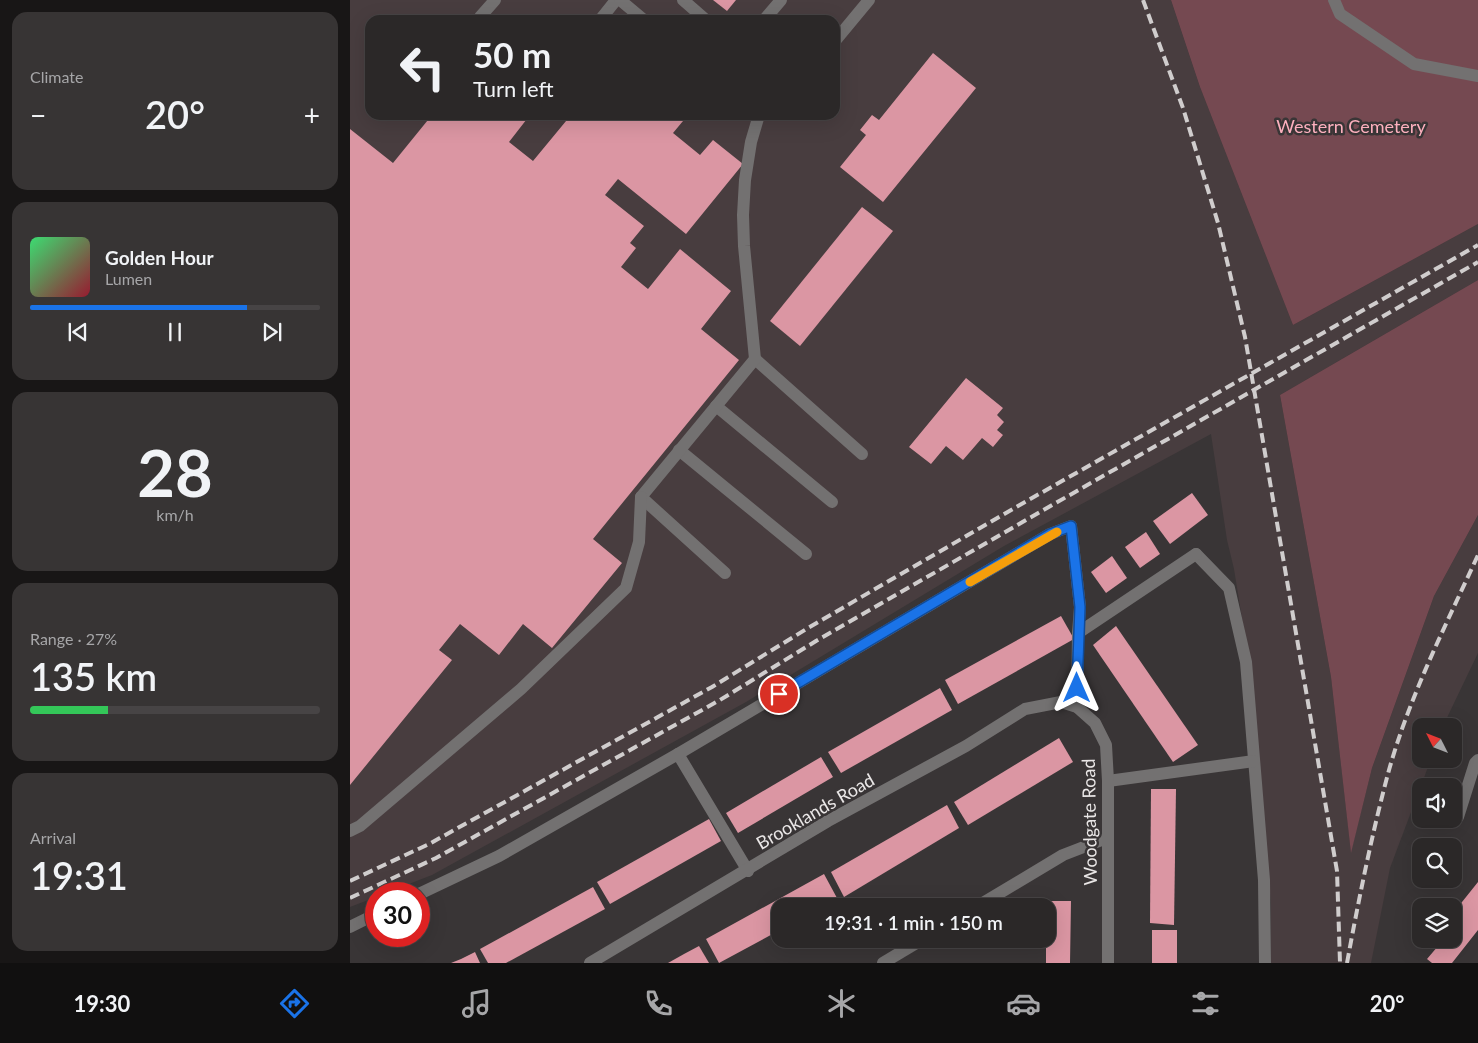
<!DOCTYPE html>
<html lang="en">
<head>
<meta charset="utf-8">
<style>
  body { margin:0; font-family:Lato,sans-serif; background:#373434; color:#f1f3f6; height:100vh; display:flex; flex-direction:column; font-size:19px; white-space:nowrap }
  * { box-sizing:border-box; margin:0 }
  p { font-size:16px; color:#a6a6a8 }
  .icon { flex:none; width:28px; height:28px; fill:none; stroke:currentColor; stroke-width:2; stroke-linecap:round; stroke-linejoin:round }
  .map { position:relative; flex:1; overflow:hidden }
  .sheet { display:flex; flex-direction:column; gap:12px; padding:12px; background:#181616; width:350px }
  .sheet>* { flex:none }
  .hud { position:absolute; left:15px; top:15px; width:475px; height:105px; border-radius:15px; box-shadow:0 5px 20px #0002,0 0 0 1px #474445; background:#2b2828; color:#f1f3f6; overflow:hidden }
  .needle { width:32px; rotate:312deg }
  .buttons { position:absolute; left:1062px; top:718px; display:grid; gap:10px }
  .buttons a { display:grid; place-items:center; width:50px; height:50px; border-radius:10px; background:#2b2828; box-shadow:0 5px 20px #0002,0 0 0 1px #474445; font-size:25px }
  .speed { position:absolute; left:15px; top:882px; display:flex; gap:10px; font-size:25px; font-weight:700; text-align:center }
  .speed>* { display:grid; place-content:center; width:65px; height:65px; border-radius:50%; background:#2b2828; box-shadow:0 5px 20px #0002,0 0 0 1px #474445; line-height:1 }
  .speed .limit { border:8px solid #d22; background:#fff; color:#111 }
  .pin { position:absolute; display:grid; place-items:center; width:42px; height:42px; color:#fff; margin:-21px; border:2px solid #fff; border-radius:50%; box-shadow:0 1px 5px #0007 }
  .me { position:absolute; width:55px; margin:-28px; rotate:0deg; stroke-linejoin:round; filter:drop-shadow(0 0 4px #0008) }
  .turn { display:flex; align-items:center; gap:18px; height:105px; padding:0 25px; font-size:22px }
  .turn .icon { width:65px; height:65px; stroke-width:2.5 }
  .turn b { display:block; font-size:35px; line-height:42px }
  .big { font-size:38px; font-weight:600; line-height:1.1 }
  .sheet .card { flex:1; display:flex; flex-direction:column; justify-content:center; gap:8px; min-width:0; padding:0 18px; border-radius:15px; background:#373434 }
  .sheet .dial { align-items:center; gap:0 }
  .dial b { font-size:65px; line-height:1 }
  .song { display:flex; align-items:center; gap:15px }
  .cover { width:60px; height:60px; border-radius:8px; background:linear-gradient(135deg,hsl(140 70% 55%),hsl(350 70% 35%)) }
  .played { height:5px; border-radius:2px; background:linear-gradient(90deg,#1a73e8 75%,#474445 75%) }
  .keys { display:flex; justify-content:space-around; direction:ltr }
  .heat { display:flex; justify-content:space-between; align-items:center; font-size:28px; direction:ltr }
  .charge { height:8px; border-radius:4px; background:linear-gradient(90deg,#34c759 27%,#474445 0) }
  .trip { position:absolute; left:421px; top:898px; width:285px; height:50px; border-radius:15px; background:#2b2828; box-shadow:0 5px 20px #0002,0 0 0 1px #474445; font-weight:600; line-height:50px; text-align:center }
  .dock { display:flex; height:80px; justify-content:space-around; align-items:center; background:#111010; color:#a6a6a8 }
  .dock .icon { width:35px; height:35px }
  .dock .active { color:#1a73e8 }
  .dock b { font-size:22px; color:#f1f3f6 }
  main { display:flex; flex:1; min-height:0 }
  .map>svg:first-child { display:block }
</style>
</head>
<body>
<main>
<section class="sheet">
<div class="card"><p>Climate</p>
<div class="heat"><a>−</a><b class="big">20°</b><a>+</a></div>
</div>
<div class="card">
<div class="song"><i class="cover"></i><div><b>Golden Hour</b><p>Lumen</p></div></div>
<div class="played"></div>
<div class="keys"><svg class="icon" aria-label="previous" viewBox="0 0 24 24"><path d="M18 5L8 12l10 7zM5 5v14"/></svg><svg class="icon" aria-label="pause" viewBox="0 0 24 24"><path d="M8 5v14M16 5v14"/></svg><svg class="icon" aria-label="next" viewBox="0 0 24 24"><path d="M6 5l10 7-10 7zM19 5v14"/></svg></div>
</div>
<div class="card dial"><b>28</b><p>km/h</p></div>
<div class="card"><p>Range · 27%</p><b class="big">135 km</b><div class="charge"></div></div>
<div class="card"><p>Arrival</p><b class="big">19:31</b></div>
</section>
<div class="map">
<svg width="1128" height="963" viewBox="0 0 1128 963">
  <rect width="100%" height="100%" fill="#393536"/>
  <path fill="#483d3f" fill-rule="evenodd" d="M0,0h821l29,87 93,238 185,-101v56l-198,115 51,282 20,174 21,-83 62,-172 44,-81v138l-35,73h-22v33h10l-41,109 -19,95h-100v-59l-20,-230 -17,-105 -7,-29 -16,-106 -207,112 -258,156 -314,173 -49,19h-7v3l-26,10zM20,20h465v95h-465z"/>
  <g fill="#754951">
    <path d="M821,0h307v224l-185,101 -93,-238z"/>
    <path d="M1128,280v235l-44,81 -62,172 -21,85 -20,-176 -51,-282z"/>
  </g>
  <g fill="#db96a3">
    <path d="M363,0h23l-9,11z"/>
    <path d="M583,53l43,35 -93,114 -43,-35 26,-32 -6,-5 12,-15 7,5z"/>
    <path d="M82,115h98l-21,27 24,19 38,-46h117l-15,18 27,22 13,-15 30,24 -57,70 -68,-55 -13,16 39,31 -14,17 6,5 -15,19 27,22 32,-40 51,42 -30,38 38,31 -146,179 29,24 -70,85 -29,-24 -24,31 -39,-31 -21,26 13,10 -102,125v-656l43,34z"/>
    <path d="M512,207l31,24 -93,115 -30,-25z"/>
    <path d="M616,378l37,30 -6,7 7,7 -7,8 6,5 -10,12 -11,-9 -19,22 -17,-14 -15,18 -22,-17z"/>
    <path d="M842,493l16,22 -38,29 -17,-23z"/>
    <path d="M796,532l14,22 -20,14 -15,-21z"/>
    <path d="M762,556l15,22 -21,15 -15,-21z"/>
    <path d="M711,616l13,23 -116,65 -13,-24z"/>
    <path d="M766,626l82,119 -25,17 -80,-117z"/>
    <path d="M590,688l12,22 -111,63 -13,-21z"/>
    <path d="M709,738l14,24 -105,63 -14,-23z"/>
    <path d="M471,757l12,20 -95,56 -12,-20z"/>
    <path d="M801,789h25l-2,136 -24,-2z"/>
    <path d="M597,805l12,23 -115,69 -13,-25z"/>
    <path d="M359,819l12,22 -111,63 -13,-22z"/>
    <path d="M474,874l13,24 -14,8h-43v24l-61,33 -13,-24z"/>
    <path d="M1128,882v48l-26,33h-20l-5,-4 17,-20h10v-27z"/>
    <path d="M243,887l12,22 -99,54h-18l-8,-14z"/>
    <path d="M697,901h24l-1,62h-24v-24h2z"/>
    <rect x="802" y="930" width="25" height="33"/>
    <path d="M349,946l10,17h-41l16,-9z"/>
    <path d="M125,952l5,11h-29l10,-4z"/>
  </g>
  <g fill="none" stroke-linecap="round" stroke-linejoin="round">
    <g stroke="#737171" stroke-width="12">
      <path d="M333,0l23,20"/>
      <path d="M984,0l6,14 74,50 64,12"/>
      <path d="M130,17l15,-17"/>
      <path d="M250,20l16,-20"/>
      <path d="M414,20l17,-20"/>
      <path d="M405,359l107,95"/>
      <path d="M366,406l116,96"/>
      <path d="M329,450l127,104"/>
      <path d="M846,554l33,34 17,74 18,218 1,83"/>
      <path d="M375,573l-84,-76 114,-138 -11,-113 -1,-31 2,-35 6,-38 8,-27"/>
      <path d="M328,754l70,117"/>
      <path d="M758,781l146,-20"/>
      <path d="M1108,817l17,-54 3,-3"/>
      <path d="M0,831l10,-5 161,-137 105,-101 13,-46 2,-45"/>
      <path d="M69,894l80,-38 179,-102 372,-220 21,-8 9,81 -2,26"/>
      <path d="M628,906l85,-51 44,-17"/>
      <path d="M0,927l26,-13"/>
      <path d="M533,963l40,-24"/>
    </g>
    <g stroke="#737171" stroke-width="12">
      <path d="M270,0l24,20"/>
      <path d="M485,41l34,-41"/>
      <path d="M727,707l1,-74 118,-79"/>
      <path d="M240,963l238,-142 138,-75 59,-37 36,-7 16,5 18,16 11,22 2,36v182"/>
    </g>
    <g stroke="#d0cdcd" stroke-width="4" stroke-dasharray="10 5" stroke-linecap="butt">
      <path d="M793,0l40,108 35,115 27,114 92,534 3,92"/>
      <path d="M0,881l79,-37 283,-157 96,-59 210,-122 460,-261"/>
      <path d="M0,898l86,-40 284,-158 96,-59 210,-121 452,-258"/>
      <path d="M997,963c12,-65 25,-130 42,-193 21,-75 57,-145 89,-215"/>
    </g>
  </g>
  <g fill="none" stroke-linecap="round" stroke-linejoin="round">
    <defs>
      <path id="route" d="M429,694l271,-160 21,-8 9,81 -3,81"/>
    </defs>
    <use href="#route" stroke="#114b97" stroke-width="12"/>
    <use href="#route" stroke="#1a73e8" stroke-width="9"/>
    <path stroke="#f59e0b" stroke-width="9" d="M620,582l87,-50"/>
  </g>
  <g text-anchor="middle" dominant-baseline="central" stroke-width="5" stroke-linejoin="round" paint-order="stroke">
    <g font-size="18" fill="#fdb0be" stroke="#393536">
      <text x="1001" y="126">Western Cemetery</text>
    </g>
    <g font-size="18" fill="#eae7e7" stroke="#393536">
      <text transform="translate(465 811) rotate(-30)">Brooklands Road</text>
      <text transform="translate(739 822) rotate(-91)">Woodgate Road</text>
    </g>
  </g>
</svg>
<div class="buttons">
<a><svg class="needle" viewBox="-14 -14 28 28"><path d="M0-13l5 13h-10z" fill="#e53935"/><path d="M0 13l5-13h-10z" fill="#a6a6a8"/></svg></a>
<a><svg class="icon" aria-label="sound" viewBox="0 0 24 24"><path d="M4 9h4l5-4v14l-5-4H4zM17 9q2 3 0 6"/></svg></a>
<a><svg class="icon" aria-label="search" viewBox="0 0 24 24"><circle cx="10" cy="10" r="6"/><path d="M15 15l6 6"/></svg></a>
<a><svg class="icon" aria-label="layers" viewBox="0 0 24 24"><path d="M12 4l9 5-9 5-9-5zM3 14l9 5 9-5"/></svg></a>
</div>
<div class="speed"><div class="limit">30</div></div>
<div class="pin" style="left:429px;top:694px;background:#d93025"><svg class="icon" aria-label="arrive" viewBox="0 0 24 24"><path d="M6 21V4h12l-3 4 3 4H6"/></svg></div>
<svg class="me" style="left:727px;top:688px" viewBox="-20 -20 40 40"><path d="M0-17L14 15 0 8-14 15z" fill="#1a73e8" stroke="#fff" stroke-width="4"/></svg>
<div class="trip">19:31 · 1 min · 150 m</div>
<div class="hud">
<div class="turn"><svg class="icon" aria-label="left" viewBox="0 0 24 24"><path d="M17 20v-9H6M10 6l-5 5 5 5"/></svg><div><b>50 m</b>Turn left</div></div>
</div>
</div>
</main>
<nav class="dock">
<b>19:30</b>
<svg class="icon active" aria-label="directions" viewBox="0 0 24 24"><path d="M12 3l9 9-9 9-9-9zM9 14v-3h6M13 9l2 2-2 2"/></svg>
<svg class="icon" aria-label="music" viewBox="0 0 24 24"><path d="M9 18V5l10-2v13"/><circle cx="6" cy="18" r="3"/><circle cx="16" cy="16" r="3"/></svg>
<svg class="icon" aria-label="phone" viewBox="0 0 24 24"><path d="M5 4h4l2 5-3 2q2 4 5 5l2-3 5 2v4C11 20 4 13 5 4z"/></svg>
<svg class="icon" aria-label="climate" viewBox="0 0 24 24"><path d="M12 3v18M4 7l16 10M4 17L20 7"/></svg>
<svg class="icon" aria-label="car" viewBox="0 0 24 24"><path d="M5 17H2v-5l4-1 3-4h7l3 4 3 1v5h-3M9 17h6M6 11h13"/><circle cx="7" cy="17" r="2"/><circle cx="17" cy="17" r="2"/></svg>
<svg class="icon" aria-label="filters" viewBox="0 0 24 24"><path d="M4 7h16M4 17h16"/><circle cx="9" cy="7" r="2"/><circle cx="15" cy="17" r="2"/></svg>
<b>20°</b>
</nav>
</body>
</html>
